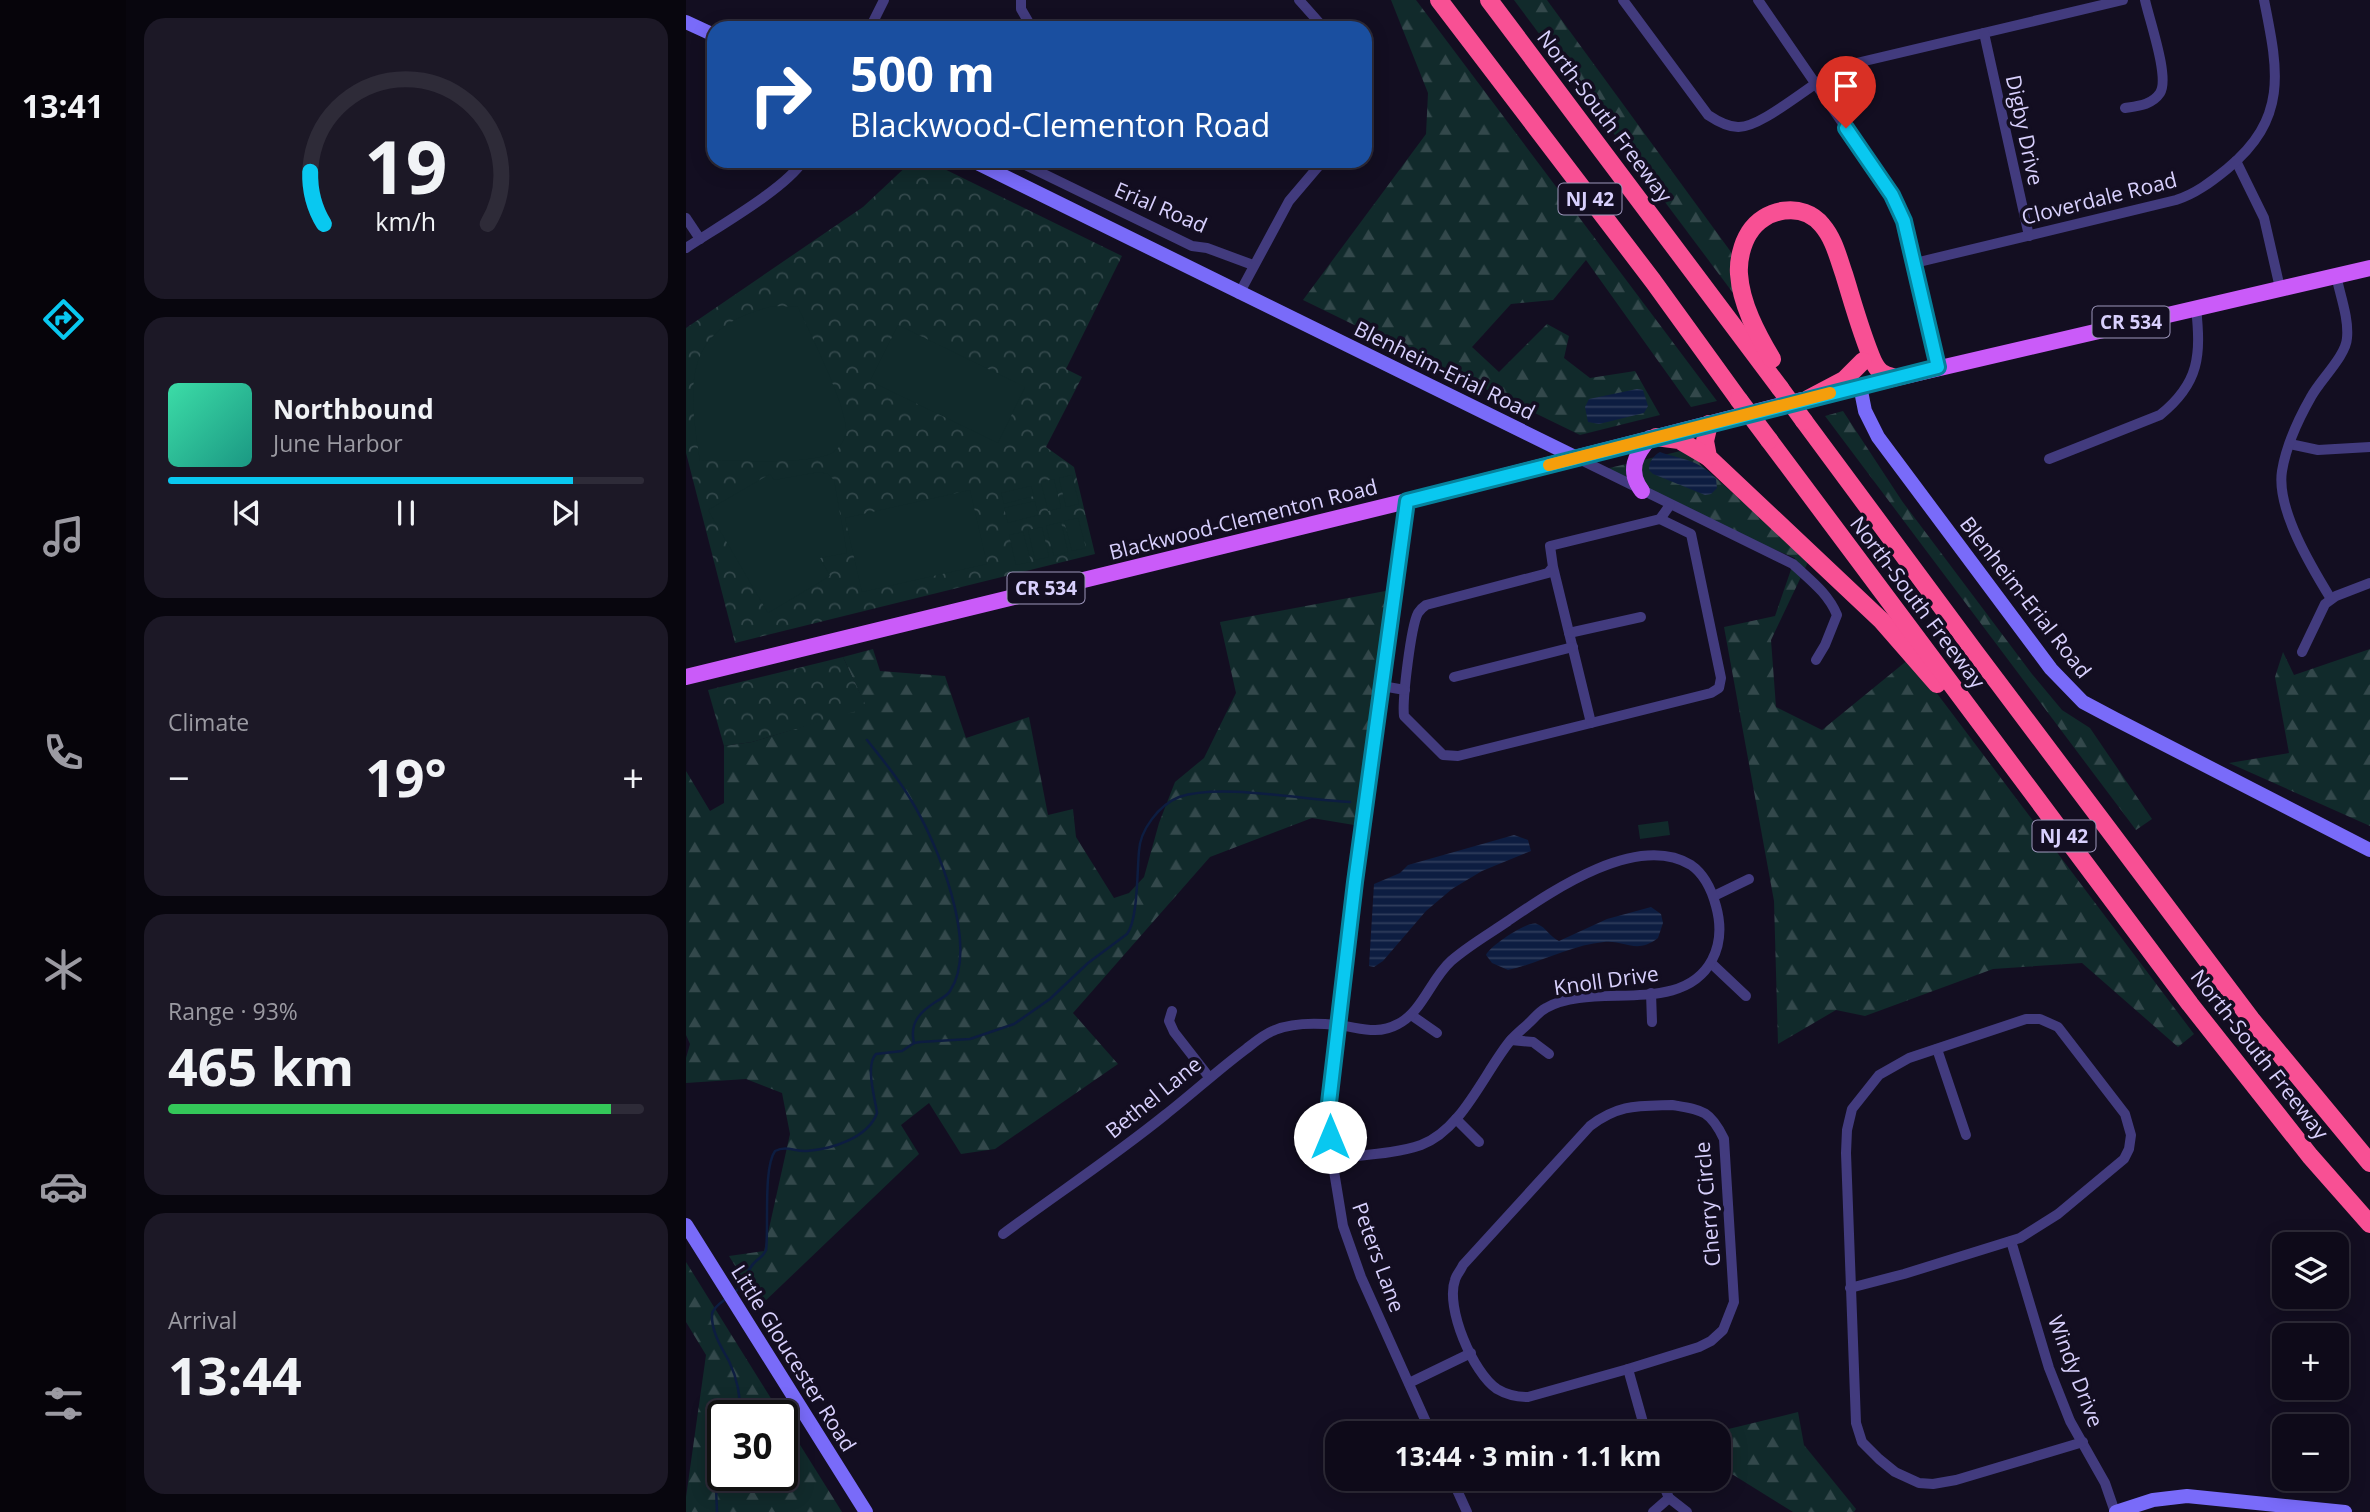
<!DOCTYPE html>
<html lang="en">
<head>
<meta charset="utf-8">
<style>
  body { margin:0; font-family:"Open Sans",sans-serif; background:#1c1826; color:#f1f3f6; height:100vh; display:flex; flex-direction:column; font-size:26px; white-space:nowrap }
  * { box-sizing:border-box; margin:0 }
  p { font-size:23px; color:#9b9aa2 }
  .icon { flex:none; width:38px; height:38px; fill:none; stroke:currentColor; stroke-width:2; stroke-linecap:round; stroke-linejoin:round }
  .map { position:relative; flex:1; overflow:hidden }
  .sheet { display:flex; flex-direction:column; gap:18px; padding:18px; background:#08060e; width:560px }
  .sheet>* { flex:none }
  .banner { position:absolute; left:21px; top:21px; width:665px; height:147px; border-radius:21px; box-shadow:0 4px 18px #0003,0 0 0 2px #2e2b38; background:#1a4fa0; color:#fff; overflow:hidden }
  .buttons { position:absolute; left:1586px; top:1232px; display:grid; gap:14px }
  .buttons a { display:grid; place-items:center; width:77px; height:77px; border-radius:14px; background:#0e0a19; box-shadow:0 4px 18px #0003,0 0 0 2px #2e2b38; font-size:35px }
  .speed { position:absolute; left:21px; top:1400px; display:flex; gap:14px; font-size:35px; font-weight:700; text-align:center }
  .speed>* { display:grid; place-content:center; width:91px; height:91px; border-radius:50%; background:#0e0a19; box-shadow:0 4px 18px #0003,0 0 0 2px #2e2b38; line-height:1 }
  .speed .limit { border:4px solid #111; border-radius:10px; background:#fff; color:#111 }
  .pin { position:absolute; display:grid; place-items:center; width:60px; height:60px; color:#fff; margin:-72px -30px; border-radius:50% 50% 50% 0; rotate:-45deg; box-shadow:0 0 7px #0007 }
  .pin .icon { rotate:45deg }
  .me { position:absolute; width:77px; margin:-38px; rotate:0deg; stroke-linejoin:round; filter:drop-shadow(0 0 5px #0008) }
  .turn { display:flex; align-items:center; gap:24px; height:147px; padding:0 28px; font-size:32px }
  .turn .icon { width:91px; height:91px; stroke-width:2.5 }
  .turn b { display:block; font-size:49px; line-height:60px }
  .big { font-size:52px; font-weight:700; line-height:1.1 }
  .sheet .widget { flex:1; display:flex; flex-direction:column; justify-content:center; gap:10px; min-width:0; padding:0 24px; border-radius:21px; background:#1c1826 }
  .sheet .dial { align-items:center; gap:0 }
  .dial svg { height:182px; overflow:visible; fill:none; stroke:#2e2b38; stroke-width:7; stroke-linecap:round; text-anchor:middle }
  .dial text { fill:#f1f3f6; stroke:none }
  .song { display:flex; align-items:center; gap:21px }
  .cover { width:84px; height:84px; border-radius:10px; background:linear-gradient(135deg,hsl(160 70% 55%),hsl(170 70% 35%)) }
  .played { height:7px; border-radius:4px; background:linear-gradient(90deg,#09c8f0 85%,#2e2b38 85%) }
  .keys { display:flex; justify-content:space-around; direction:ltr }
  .heat { display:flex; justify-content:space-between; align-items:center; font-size:38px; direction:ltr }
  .charge { height:10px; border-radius:5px; background:linear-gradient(90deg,#34c759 93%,#2e2b38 0) }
  .trip { position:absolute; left:639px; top:1421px; width:406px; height:70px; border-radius:21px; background:#0e0a19; box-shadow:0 4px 18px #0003,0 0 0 2px #2e2b38; font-weight:700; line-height:70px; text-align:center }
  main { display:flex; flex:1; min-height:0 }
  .dock { display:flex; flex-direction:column; width:126px; justify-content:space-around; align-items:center; background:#06040a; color:#9b9aa2 }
  .dock .icon { width:49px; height:49px }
  .dock .current { color:#09c8f0 }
  .dock b { font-size:32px; color:#f1f3f6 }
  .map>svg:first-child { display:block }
</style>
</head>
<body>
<main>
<nav class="dock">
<b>13:41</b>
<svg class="icon current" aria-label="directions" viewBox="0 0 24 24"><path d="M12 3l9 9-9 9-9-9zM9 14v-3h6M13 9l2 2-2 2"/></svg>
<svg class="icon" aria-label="music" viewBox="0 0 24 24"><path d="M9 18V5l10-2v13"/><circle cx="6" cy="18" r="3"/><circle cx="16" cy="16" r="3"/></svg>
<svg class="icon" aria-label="phone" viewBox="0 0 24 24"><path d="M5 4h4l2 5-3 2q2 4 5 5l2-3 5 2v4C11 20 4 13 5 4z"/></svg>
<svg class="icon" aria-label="climate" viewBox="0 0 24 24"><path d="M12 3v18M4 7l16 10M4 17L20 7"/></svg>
<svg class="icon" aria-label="car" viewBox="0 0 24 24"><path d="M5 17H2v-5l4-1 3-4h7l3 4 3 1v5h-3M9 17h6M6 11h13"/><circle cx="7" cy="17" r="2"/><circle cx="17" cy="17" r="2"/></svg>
<svg class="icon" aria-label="filters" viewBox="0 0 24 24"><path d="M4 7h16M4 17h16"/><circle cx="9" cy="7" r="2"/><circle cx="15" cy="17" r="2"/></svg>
</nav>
<section class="sheet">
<div class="widget dial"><svg viewBox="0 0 100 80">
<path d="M14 69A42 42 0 1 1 86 69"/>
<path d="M14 69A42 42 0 0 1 8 46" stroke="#09c8f0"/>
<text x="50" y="56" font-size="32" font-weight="700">19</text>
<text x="50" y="72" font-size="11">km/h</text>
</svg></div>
<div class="widget">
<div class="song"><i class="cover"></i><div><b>Northbound</b><p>June Harbor</p></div></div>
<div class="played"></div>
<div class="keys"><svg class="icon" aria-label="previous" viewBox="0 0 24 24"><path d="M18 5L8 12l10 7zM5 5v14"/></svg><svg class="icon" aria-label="pause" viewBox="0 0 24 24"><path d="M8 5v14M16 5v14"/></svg><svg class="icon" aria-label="next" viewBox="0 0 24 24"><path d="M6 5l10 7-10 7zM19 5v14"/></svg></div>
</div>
<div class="widget"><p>Climate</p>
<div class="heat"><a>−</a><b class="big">19°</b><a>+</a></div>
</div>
<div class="widget"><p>Range · 93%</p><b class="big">465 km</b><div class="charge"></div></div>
<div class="widget"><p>Arrival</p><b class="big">13:44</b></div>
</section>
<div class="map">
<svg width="1684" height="1512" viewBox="0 0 1684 1512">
  <defs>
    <pattern id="forest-firs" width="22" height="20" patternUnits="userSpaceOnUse" patternTransform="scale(1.75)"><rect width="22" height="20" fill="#112a2b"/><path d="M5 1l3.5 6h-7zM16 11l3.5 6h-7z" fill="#33484b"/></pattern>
    <pattern id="park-crowns" width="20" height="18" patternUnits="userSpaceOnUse" patternTransform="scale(1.75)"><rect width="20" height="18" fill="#112a2b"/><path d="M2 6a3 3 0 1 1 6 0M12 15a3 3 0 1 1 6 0" fill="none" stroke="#33484b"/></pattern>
    <pattern id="water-rules" width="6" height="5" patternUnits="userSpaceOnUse" patternTransform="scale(1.75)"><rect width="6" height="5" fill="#0d1d41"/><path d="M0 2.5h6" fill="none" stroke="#303d5d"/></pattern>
  </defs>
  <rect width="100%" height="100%" fill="#130e21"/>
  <g fill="url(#forest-firs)">
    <path d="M705,0h25l301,401 -26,6 -105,-147 -33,40 -42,4 -39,43 27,25 48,-48 22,12 -5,22 26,20 45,-7 25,44 -80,20 -277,-135 123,-166 2,-41z"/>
    <path d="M828,0h33l184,252 8,49z"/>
    <path d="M1157,411l59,90 130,173 30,36 28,18 62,91 -16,11 -311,-414z"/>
    <path d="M1007,448l7,16 109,96 -38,80 5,67 46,23 87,-71 -1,-4 286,379 -16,13 -96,-84 -89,6 -128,47 -29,-6 -58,34 -4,-143 -50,-274 51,-11 20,-58 -79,-33 -115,-55z"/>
    <path d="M710,589l-30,238 -54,-9 -102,39 -137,156 45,51 -123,85 -34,5 -32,-51 -28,22 18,29 -159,152 -31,-50 35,-5 26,-117 -8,-41 -36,-14 -60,4v-25l4,-14 -4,-9v-264l24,40 14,-8v-57l28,-4 114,-35 -23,-50 30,-8 7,22 65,5 21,62 63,-21 19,98 25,-6 3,28 38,61 15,-5 15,-16 15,-54 16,-41 29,-24 32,-65 -16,-71z"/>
    <path d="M1684,649v177l-141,-63 60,-10 -14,-76 8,-25 11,23z"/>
    <path d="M0,1262l96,154h-59v59h59v-59l60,96h-156v-15l20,-142 -20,-33z"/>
    <path d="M1112,1412l6,33 52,64 -2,3h-61l-74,-46 -1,-33h-6z"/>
  </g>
  <g fill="url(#park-crowns)">
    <path d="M226,161h16l194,95 -56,113 16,8 -36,70 28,20 21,87 -360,89 -49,-190v-125l177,-121z"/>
    <path d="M157,657l24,51 -115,34 -28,4 -16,-56z"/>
  </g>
  <g fill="#112a2b">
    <path d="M87,306l25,1c11,24 51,103 48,126 -1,8 -9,18 -16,21 -24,11 -100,6 -130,7 -14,-86 -14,-133 73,-155z"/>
    <path d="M212,325l127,62 -27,56 -128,-62z"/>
    <path d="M133,472l9,2 6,6 13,73 -27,5 10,18 -62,37 -60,-103 62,-36 4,6z"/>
    <path d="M386,475l7,29 -13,3 -7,-29z"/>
    <path d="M368,479l7,29 -13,3 -7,-29z"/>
    <path d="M345,486l3,10 -30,8 -3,-11z"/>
    <path d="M284,490l17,74 -125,28 -17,-74z"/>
    <path d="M349,501l3,14 -30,8 -4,-15z"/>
    <path d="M392,518l8,30 -14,3 -8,-30z"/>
    <path d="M375,522l7,30 -14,4 -8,-30z"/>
    <path d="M356,527l7,30 -14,3 -7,-30z"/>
    <path d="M337,532l8,30 -15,3 -7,-30z"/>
    <path d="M982,821l2,14 -30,4 -2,-14z"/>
  </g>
  <g fill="url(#water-rules)">
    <path d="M951,389l6,1 5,16 -4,7 -45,11 -11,-2 -3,-15 4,-8z"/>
    <path d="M974,452c23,8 38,7 56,27l1,9 -6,6 -6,1 -52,-21 -4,-4c-1,-7 5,-15 11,-18z"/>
    <path d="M828,835l14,5 3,11 -49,20 -30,18 -26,22 -43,50 -9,6 -5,-1 5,-82 26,-11 8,-8z"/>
    <path d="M965,907l10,7 2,9 -5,15c-22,17 -32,2 -54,4 -33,3 -64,21 -96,28l-16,-7 -6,-8c4,-9 42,-35 51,-31 9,3 13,13 22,17l48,-22z"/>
  </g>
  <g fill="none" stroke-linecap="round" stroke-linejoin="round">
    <g stroke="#0d1d41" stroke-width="2.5">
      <path d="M181,740c15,19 32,39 44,60 26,42 69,146 39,191 -3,5 -8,7 -13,10 -16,10 -28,21 -23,42"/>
      <path d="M49,1292c10,-8 11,-21 19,-29 5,-5 9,-6 12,-13 3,-23 -3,-82 9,-99 12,-6 20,1 32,0 25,-2 61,-13 70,-38 -2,-15 -12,-48 -1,-59l26,-3 12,-8 6,-1 50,-3 44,-15 36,-25 38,-36 39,-29c11,-14 10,-63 12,-83 1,-21 20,-46 40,-54 42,-14 124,3 171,5"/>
      <path d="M41,1298c-5,4 -14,9 -15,16 -1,17 9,33 17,47 8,17 12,36 11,55"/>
      <path d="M31,1512l-1,-25 9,-12"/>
    </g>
    <g stroke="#423b7e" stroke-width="10">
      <path d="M335,0v9l11,19"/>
      <path d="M613,0l25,28"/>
      <path d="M937,0l85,115c9,6 19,12 30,12 26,1 80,-51 110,-62l275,-65"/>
      <path d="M1072,0l134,195 12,26 34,146"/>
      <path d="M184,28l14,-28"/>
      <path d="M1298,33l45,203"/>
      <path d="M1439,108c13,-2 27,-3 35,-15 10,-15 -11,-74 -15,-93"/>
      <path d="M331,161l175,85 15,2 46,17"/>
      <path d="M1550,161l28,57 16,70"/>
      <path d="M0,218l14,21"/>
      <path d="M0,248c30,-20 99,-59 117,-87"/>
      <path d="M1229,263l261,-63c19,-6 35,-18 51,-31 62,-51 51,-99 37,-169"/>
      <path d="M553,294l50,-93 34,-40"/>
      <path d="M1604,444l28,6 52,-3"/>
      <path d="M891,458l216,106c17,16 35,29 44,51l-12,30 -9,15"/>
      <path d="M1363,459l111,-44c40,-32 41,-60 36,-108"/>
      <path d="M721,501l-52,381 -26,221 3,56 11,67 18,51 70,156"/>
      <path d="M867,567l38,156 -133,33 -15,-1 -39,-39c-2,-16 7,-90 14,-103 2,-3 5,-6 8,-8l122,-32 5,-6 -3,-21 110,-27 10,-14"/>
      <path d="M1645,599c-19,-31 -55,-90 -49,-128 4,-24 17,-53 29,-74 9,-17 35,-41 36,-59 2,-20 -7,-43 -11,-63"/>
      <path d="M883,633l72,-16"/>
      <path d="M1616,652l23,-48 11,-8 34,-13"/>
      <path d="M768,677l119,-30"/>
      <path d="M696,686l23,4"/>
      <path d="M905,723l120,-30 8,-5 2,-10 -30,-144 -31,-15"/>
      <path d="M1028,896l35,-17"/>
      <path d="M1025,963l35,33"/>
      <path d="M965,993l1,29"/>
      <path d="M486,1011l-3,10 5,11 35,45"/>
      <path d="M725,1015l26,18"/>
      <path d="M825,1040l22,2 16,12"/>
      <path d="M1251,1049l29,86"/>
      <path d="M986,1105c30,5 38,5 52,34l10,163 -11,28 -12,11 -12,6 -71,22 -100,28c-12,0 -21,-2 -31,-8 -24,-16 -52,-82 -42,-109 1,-5 6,-10 8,-15l127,-139c29,-22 48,-20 82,-21z"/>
      <path d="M770,1119l23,23"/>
      <path d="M317,1234c54,-40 110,-77 162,-119 28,-22 53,-45 81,-66 9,-7 18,-15 29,-19 17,-7 43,-7 62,-5 22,2 39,11 61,-1 24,-12 33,-45 53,-63 17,-15 38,-27 57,-40 44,-30 129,-89 183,-56 13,9 21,26 25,41 5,18 5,37 -4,54 -30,57 -119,21 -166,48 -6,3 -11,9 -16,14 -6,6 -14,12 -20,19 -26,32 -48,89 -89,104 -26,9 -61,10 -89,14"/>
      <path d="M1325,1241l38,127 21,53 35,62 10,29"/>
      <path d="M1164,1288l54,-14 116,-36 38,-24 66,-55 5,-10 2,-14 -6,-21 -67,-87 -18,-8h-14l-117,39 -30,17 -27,34 -5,21 -1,23 10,270 6,19 17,17 16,13 24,11 14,1 23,-4 127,-38"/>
      <path d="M942,1369l18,64"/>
      <path d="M723,1383l62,-30"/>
      <path d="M766,1479l15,33"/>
      <path d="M975,1479l8,19 18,14"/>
      <path d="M967,1512l16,-14"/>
    </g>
    <g stroke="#796bf9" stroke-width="14">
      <path d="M0,22l28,13"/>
      <path d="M287,161l604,297"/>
      <path d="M1174,386l5,25 13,26 173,232 32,33 32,17 255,131"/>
      <path d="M0,1225l180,287"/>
      <path d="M1430,1512l37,-12 34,-4 158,16"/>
    </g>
    <g stroke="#ca5bf9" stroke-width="16">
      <path d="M1138,395l546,-127"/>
      <path d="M956,491c-15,-20 -7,-36 8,-53"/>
      <path d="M0,677l721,-176 395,-101"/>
    </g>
    <g stroke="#f85094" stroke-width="18">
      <path d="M753,0l214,281 86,119"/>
      <path d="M803,0l291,388"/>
      <path d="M1086,359c-15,-25 -31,-55 -33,-85 -1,-13 3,-30 10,-41 15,-25 54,-32 73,-8 12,14 16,32 22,49 9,29 17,59 29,87 5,10 9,14 20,16"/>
      <path d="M1122,399l36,-19 19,-19"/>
      <path d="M1118,421l171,231 276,367 119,144"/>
      <path d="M1023,424l-4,17 3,16 174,164 55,63"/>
      <path d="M970,437l23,3 29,17"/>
      <path d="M1083,440l421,564 120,152 60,68"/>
    </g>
    <g stroke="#f85094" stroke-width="18">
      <path d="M1094,388l24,33"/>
      <path d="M1053,400l30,40"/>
    </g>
  </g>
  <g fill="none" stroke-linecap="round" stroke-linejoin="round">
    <defs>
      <path id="route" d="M644,1137l-1,-34 26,-221 52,-381 531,-134 -34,-146 -12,-26 -46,-67"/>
    </defs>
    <use href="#route" stroke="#06829c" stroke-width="18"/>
    <use href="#route" stroke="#09c8f0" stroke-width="12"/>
    <path stroke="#f59e0b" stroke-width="12" d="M863,465l281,-72"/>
  </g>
  <g text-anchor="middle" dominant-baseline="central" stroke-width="7" stroke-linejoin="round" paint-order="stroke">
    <g fill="#130e21" stroke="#9d96bb" stroke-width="2">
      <rect x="872.5" y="183.5" width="63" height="31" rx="5"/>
      <rect x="1406.5" y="306.5" width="77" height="31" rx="5"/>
      <rect x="321.5" y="572.5" width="77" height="31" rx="5"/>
      <rect x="1346.5" y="820.5" width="63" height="31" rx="5"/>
    </g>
    <g font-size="19" font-weight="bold" fill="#d8d0fd">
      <text x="904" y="199">NJ 42</text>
      <text x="1445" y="322">CR 534</text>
      <text x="360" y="588">CR 534</text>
      <text x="1378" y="836">NJ 42</text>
    </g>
    <g font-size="21" fill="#d8d0fd" stroke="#130e21">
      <text transform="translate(919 116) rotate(53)">North-South Freeway</text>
      <text transform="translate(1339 130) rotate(78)">Digby Drive</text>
      <text transform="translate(1413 198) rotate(-14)">Cloverdale Road</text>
      <text transform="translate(475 207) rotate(23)">Erial Road</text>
      <text transform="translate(759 370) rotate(26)">Blenheim-Erial Road</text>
      <text transform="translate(557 519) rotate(-14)">Blackwood-Clementon Road</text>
      <text transform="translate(1340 597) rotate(52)">Blenheim-Erial Road</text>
      <text transform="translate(1232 602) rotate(53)">North-South Freeway</text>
      <text transform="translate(920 980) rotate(-8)">Knoll Drive</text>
      <text transform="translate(1574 1054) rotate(52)">North-South Freeway</text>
      <text transform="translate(467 1097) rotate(-39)">Bethel Lane</text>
      <text transform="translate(1021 1204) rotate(-95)">Cherry Circle</text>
      <text transform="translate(693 1257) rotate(70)">Peters Lane</text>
      <text transform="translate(108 1358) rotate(58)">Little Gloucester Road</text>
      <text transform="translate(1390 1371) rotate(69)">Windy Drive</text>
    </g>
  </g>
</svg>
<div class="buttons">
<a><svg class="icon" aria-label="layers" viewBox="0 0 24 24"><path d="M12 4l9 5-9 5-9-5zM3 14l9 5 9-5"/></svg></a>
<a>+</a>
<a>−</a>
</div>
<div class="speed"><div class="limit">30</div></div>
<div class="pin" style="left:1160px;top:128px;background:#d93025"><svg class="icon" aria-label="arrive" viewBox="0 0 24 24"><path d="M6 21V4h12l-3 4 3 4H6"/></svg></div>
<svg class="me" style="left:644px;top:1137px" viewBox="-20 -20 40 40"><circle r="19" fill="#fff"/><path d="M0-13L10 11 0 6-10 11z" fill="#09c8f0"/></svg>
<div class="trip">13:44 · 3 min · 1.1 km</div>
<div class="banner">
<div class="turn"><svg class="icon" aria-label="right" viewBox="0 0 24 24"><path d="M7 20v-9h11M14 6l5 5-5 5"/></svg><div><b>500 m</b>Blackwood-Clementon Road</div></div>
</div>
</div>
</main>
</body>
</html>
